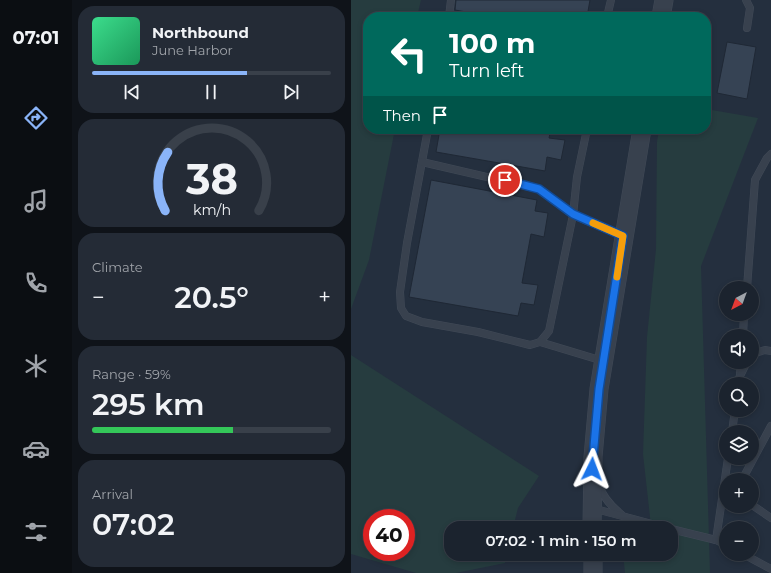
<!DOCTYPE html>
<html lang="en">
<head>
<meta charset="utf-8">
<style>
  body { margin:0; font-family:Montserrat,sans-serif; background:#242b36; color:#f1f3f6; height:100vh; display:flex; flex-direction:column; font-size:15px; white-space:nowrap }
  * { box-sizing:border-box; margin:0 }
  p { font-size:13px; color:#a0a4aa }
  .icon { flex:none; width:22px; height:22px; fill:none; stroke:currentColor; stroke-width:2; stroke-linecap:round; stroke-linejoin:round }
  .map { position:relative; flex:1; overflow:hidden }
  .details { display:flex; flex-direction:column; gap:6px; padding:6px; background:#0f1319; width:279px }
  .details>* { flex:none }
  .top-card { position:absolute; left:12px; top:12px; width:348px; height:122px; border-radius:16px; box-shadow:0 2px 6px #0003,0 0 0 1px #39404a; background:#00695c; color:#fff; overflow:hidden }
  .needle { width:26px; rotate:221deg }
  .fabs { position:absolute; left:368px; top:281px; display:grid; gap:8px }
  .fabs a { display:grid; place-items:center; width:40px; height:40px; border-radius:50%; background:#1b232e; box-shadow:0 2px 6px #0003,0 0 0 1px #39404a; font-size:20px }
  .speed { position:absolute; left:12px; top:509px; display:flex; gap:8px; font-size:20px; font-weight:700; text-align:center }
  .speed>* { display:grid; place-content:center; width:52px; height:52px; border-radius:50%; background:#1b232e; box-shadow:0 2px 6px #0003,0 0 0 1px #39404a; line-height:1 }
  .speed .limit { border:6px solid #d22; background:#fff; color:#111 }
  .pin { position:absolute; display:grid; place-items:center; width:34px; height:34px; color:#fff; margin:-17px; border:2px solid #fff; border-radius:50%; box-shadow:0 1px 4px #0007 }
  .me { position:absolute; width:44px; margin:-22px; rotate:3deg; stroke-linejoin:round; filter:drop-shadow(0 0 3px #0008) }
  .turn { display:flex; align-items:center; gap:14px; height:84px; padding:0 20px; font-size:18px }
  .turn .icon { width:52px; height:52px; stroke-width:2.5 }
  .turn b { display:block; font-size:28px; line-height:34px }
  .then { display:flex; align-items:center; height:38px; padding:0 20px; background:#0003; gap:8px; font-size:15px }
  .big { font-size:30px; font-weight:600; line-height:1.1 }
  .details .widget { flex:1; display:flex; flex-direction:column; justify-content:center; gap:6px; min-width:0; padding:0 14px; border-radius:16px; background:#242b36 }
  .details .dial { align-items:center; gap:0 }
  .dial svg { height:104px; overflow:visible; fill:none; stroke:#39404a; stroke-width:7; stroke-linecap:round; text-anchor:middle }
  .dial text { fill:#f1f3f6; stroke:none }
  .song { display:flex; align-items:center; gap:12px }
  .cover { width:48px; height:48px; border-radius:6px; background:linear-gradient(135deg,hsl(150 70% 55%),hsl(150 70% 35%)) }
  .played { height:4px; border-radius:2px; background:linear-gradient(90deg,#8ab4f8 65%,#39404a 65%) }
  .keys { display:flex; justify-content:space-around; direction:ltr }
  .heat { display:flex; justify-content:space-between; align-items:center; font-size:22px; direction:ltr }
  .charge { height:6px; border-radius:3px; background:linear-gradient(90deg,#34c759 59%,#39404a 0) }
  .trip { position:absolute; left:93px; top:521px; width:234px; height:40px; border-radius:16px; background:#1b232e; box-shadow:0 2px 6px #0003,0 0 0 1px #39404a; font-weight:600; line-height:40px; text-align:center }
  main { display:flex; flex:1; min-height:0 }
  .menu { display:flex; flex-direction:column; width:72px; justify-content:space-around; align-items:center; background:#0b0e12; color:#a0a4aa }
  .menu .icon { width:28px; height:28px }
  .menu .active { color:#8ab4f8 }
  .menu b { font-size:18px; color:#f1f3f6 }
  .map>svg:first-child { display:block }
</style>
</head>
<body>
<main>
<nav class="menu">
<b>07:01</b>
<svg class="icon active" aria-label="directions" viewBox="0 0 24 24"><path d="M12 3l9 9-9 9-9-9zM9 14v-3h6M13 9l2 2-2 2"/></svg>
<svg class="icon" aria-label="music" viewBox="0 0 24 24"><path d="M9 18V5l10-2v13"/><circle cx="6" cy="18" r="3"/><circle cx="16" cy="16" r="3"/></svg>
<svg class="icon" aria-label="phone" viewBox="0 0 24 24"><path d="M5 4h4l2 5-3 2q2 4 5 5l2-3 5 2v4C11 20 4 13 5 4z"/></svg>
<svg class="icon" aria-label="climate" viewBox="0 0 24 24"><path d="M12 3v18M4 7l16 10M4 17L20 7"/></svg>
<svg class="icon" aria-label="car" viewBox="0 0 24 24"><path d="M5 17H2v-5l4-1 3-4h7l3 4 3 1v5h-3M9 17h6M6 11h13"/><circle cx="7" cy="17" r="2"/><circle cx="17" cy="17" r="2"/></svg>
<svg class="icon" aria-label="filters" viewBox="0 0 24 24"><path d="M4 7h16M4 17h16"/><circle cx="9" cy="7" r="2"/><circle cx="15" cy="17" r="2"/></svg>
</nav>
<section class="details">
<div class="widget">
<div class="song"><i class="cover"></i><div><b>Northbound</b><p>June Harbor</p></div></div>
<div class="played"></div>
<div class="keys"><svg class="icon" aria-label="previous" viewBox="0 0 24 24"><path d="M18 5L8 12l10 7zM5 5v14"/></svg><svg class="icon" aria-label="pause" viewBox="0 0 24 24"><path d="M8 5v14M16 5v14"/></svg><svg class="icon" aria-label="next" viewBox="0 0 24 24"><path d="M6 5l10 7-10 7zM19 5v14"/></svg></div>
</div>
<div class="widget dial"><svg viewBox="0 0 100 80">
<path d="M14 69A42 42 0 1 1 86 69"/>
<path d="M14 69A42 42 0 0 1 16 24" stroke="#8ab4f8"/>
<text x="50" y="56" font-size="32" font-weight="700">38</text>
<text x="50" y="72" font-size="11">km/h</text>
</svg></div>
<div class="widget"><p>Climate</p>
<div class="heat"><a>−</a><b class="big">20.5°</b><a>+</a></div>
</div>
<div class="widget"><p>Range · 59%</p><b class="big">295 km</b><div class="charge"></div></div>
<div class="widget"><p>Arrival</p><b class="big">07:02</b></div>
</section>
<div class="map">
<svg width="420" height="573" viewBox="0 0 420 573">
  <rect width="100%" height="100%" fill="#242f3e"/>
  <g fill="#263c3f" fill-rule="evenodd">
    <path d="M0,0h70l-4,17h-49v112h27l-26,131 -18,49z"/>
    <path d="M355,109l52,9 -57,148 9,307h-85l-2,-19h48v-26h-23l3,-2 -8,-72 4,-117 9,-88 1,-107 2,-13h47z"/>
    <path d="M0,355l188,121 -21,32 -5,20h-62v26h56l-2,9 -49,10h-40l-65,-19zM21,518h34v34h-34z"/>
  </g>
  <g fill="#364354" stroke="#1f2835">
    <path d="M105,0h134l-3,17h-92l-40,-7z"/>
    <path d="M376,42l29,5 -9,52 -30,-6z"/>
    <path d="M89,129h111l-2,9 16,2 -4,20 -14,-3 -2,14 -109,-19z"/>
    <path d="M80,180l106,20 -2,11 13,2 -4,24 -13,-3 -9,49 16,2 -4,20 -13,-2 -3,13 -109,-19z"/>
  </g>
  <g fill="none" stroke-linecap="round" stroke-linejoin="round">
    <defs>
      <g id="service">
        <path d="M395,0l4,8 -3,20"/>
        <path d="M98,17l2,-17"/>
        <path d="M256,17l4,-17"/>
        <path d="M77,129l-21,114 -7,49 1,16 5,8 16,6 56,10 52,13 10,-3 9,-11 24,-116 4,-38 10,-48"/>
        <path d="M71,162l117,27 34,26 50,21"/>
        <path d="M396,288l8,-108 12,-22 4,-4"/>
        <path d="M392,336l1,-22"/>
        <path d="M189,342l63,19"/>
        <path d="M401,354l13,-4 6,1"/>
        <path d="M389,374l1,-12"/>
        <path d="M387,384l1,-6 8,-16"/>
        <path d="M381,432l3,-22"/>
        <path d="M391,480l29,-54"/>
        <path d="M248,484c3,13 13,23 23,31"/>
        <path d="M401,505l19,13"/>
        <path d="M241,508l75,20"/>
        <path d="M320,529l45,11 10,5"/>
        <path d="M365,540l12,-82"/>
        <path d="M392,554l28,15"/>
      </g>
      <g id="tertiary">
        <path d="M310,17l3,-17"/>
        <path d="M241,528l1,-71 6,-68 43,-260"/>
        <path d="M242,554v19"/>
      </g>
    </defs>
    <use href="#service" stroke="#414a57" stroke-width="8"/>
    <use href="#tertiary" stroke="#414a57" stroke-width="19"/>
    <use href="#service" stroke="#38414e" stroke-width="7"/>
    <use href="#tertiary" stroke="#38414e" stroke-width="18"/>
  </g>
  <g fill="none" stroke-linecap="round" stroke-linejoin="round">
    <defs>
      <path id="route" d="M154,180l34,9 34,25 50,22 -24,153 -7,80"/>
    </defs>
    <use href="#route" stroke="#114b97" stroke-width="10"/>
    <use href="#route" stroke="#1a73e8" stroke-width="7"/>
    <path stroke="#f59e0b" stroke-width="7" d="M242,223l30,13 -6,41"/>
  </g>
</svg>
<div class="fabs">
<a><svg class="needle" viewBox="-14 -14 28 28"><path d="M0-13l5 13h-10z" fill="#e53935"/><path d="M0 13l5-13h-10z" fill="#a0a4aa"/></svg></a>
<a><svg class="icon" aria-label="sound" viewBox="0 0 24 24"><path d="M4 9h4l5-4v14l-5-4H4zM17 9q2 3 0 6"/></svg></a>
<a><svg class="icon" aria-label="search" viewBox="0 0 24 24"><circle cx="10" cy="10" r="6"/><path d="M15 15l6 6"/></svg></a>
<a><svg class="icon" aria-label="layers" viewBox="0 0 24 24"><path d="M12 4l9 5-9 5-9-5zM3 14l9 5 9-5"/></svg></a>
<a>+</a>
<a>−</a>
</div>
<div class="speed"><div class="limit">40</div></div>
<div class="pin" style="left:154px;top:180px;background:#d93025"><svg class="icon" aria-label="arrive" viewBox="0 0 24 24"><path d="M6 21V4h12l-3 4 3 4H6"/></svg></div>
<svg class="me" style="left:241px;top:469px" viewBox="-20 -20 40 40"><path d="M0-17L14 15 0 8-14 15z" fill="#1a73e8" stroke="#fff" stroke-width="4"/></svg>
<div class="trip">07:02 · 1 min · 150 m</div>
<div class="top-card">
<div class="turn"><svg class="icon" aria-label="left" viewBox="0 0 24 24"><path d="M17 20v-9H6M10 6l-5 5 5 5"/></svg><div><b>100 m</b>Turn left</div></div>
<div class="then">Then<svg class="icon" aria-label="arrive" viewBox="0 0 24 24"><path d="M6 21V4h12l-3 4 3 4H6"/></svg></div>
</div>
</div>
</main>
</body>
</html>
